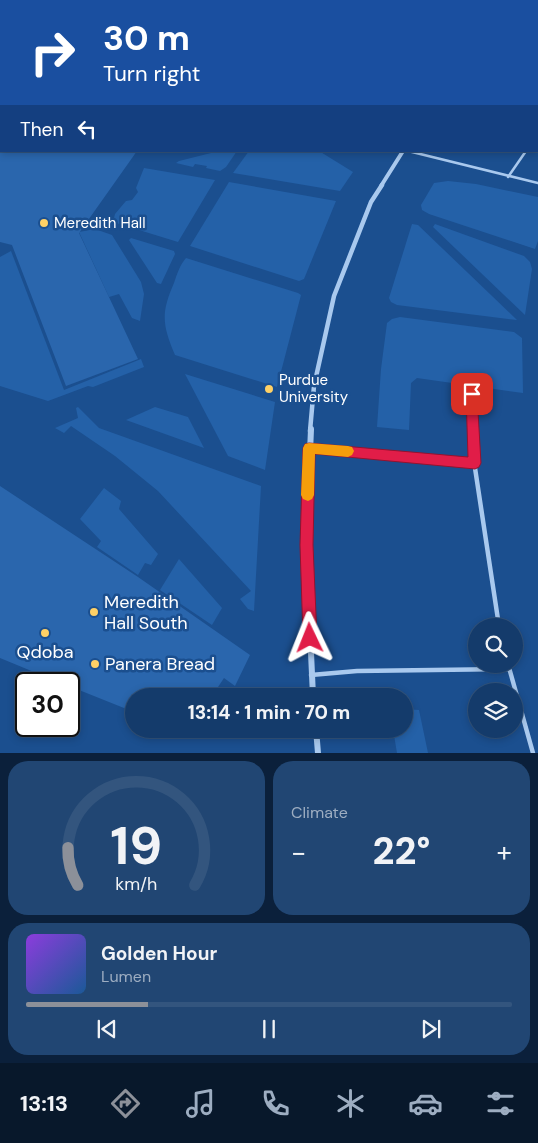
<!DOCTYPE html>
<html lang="en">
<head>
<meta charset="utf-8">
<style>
  body { margin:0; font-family:"DM Sans",sans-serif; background:#214673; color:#f1f3f6; height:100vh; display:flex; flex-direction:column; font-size:19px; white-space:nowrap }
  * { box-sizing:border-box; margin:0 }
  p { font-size:16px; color:#9dadc1 }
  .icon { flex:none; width:28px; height:28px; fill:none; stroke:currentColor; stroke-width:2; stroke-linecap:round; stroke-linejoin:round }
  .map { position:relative; height:753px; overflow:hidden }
  .drawer { display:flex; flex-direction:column; gap:8px; padding:8px; background:#0b203b; flex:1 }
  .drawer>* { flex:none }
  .hud { position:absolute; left:0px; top:0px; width:539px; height:152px; box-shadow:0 2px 8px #0003,0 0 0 1px #33557e; background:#1a4fa0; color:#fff; overflow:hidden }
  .fabs { position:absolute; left:468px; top:618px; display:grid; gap:10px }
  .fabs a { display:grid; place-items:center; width:55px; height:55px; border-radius:50%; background:#143b6b; box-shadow:0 2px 8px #0003,0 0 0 1px #33557e; font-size:25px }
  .speed { position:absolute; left:15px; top:672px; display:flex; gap:10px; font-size:25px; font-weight:700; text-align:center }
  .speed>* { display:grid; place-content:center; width:65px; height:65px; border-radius:50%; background:#143b6b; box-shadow:0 2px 8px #0003,0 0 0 1px #33557e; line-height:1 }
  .speed .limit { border:2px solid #111; border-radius:8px; background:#fff; color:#111 }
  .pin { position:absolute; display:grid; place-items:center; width:42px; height:42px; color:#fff; margin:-21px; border-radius:10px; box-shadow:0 2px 8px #0006 }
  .me { position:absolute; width:55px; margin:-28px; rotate:358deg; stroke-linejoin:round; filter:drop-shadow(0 0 4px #0008) }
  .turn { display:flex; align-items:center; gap:18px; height:105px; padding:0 20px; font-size:22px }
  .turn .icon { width:65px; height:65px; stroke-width:2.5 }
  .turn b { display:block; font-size:35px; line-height:42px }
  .then { display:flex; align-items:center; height:48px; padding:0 20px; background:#0003; gap:10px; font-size:19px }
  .big { font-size:38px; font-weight:800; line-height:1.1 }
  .drawer .widget { flex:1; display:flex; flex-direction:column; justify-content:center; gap:8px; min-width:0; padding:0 18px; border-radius:20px; background:#214673 }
  .drawer .dial { align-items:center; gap:0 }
  .dial svg { height:130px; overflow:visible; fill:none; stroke:#33557e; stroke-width:7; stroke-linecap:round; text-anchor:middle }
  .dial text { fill:#f1f3f6; stroke:none }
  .song { display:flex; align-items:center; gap:15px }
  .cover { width:60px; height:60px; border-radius:8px; background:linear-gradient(135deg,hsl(270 70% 55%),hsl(210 70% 35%)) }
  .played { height:5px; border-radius:2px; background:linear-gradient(90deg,#8c9099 25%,#33557e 25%) }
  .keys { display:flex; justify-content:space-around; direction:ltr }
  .heat { display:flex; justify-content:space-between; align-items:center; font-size:28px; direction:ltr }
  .drawer .tiles { flex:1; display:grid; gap:8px; grid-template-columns:1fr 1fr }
  .widget:last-child { grid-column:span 2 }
  .trip { position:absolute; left:125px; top:688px; width:288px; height:50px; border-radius:25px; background:#143b6b; box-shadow:0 2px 8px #0003,0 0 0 1px #33557e; font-weight:800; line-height:50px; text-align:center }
  .menu { display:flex; height:80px; justify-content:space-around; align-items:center; background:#08182b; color:#9dadc1 }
  .menu .icon { width:35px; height:35px }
  .menu .current { color:#8c9099 }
  .menu b { font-size:22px; color:#f1f3f6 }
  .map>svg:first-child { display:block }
</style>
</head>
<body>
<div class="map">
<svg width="538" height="753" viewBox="0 0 538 753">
  <rect width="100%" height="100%" fill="#1b4f8f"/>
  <g fill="#2461a8">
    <path d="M219,151h18l-11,16 -6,4 -14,-3 1,-2 -12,-2 -2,3 -17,-4 3,-2z"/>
    <path d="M249,151h70l34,21 -13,19 -107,-18z"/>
    <path d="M144,168l71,12 -37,62 -65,-20 2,-8 11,-13 6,-1 6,-8 -2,-4z"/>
    <path d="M448,181l28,3 62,13v44l-3,8 -106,-35 -7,-4 -1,-5 13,-22z"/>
    <path d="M229,182l107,19 -32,78 -5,2 -109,-35z"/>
    <path d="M412,224l6,1 99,95 -120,-15 -6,-3 -2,-4z"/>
    <path d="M435,224l89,32 6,6 2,7 -7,46 -92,-88z"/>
    <path d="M95,229l17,6 29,47 3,12 -4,27 -8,-3 -13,-24 -10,3 -30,-65z"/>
    <path d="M131,238l43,13 1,3 -14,30 -4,-1 -28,-43z"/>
    <path d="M11,251l53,139 77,-31 3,8 -51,20 -5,-1 -40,15 -48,-15v-129z"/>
    <path d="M186,258l112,35 3,2 -24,92 -102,-32c-13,-31 -14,-42 -1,-72 3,-9 6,-18 12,-25z"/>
    <path d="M400,317l114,15 8,6 1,55 -106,-15 -6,5 -2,47 -32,-3 4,-58 6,-46 5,-4z"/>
    <path d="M185,374l90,28 -10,68 -37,-14z"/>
    <path d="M78,407l21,21 162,58 -7,125 -6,-2 -8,-10 11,-8 -93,-100 -43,-35 -44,-30 -7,7 -9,-5 23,-10 -2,-10z"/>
    <path d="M155,407l33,10 16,31 -78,-28z"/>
    <path d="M104,488l17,13 -2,8 39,45 -7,11 -6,-2 -7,12 -41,-28 4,-6 -21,-22z"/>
    <path d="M179,559l43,49 -10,17 -52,-35z"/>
    <path d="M404,709l15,1 9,43h-31l-4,-24h11z"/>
  </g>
  <g fill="#2a66ad">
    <path d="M0,151h137l-58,82 59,126 -72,27 -54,-141 -12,-3z"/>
    <path d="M0,486l138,91 112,78 -15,31 -11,-8 -12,18h-78v16l-65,-26v-2h-6l-63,-26z"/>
  </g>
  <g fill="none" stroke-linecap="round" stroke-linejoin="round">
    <g stroke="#a9c9ee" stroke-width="2.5">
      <path d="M408,151l130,32"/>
      <path d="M508,177l18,-26"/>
    </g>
    <path stroke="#a9c9ee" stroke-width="4" d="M471,394l2,37"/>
    <g stroke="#a9c9ee" stroke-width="4.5">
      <path d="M473,429l2,39 24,158"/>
      <path d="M310,448l165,15"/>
      <path d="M508,664l25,89"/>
      <path d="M311,675l46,-4 152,-2"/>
    </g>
    <g stroke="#a9c9ee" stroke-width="4">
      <path d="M530,0l7,1"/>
      <path d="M381,186l22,-35"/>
    </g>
    <path stroke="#a9c9ee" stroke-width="4.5" d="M310,431l4,-45 20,-90 37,-94 11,-17"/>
    <g stroke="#a9c9ee" stroke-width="6">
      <path d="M311,429l-5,116 7,151"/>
      <path d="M316,729l2,24"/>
    </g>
  </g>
  <path fill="#e11d48" stroke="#92132f" d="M472,389l4,1 1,4 4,69 -2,4 -4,2 -160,-15 -2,91 4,93 -2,5 -5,2 -5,-2 -2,-5 -3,-93 3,-97 2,-4 4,-1 159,14 -2,-63 1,-4z"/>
  <path fill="#f59e0b" d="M309,443l39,3 4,1 2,4 -2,4 -4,2 -33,-3 -1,41 -2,4 -4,2 -5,-2 -2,-4 2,-47 2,-4z"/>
  <g fill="#ffd166" stroke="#1b4f8f" stroke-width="2">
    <circle cx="44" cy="223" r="5"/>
    <circle cx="269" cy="389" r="5"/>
    <circle cx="94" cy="612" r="5"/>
    <circle cx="45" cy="633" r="5"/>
    <circle cx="95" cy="664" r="5"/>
  </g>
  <g text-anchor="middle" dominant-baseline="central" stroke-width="5" stroke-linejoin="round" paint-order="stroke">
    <g font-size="15" fill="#fff" stroke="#1b4f8f" text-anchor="start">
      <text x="54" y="223">Meredith Hall</text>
      <text x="279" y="380">Purdue<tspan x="279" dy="17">University</tspan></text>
    </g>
    <g font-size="18" fill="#fff" stroke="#1b4f8f" text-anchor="start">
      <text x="104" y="602">Meredith<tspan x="104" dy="21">Hall South</tspan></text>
      <text x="45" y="652" text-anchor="middle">Qdoba</text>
      <text x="105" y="664">Panera Bread</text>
    </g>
  </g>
</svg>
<div class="fabs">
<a><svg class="icon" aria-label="search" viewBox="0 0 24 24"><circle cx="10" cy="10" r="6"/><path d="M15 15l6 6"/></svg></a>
<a><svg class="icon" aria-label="layers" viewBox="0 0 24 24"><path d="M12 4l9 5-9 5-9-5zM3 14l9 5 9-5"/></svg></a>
</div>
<div class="speed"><div class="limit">30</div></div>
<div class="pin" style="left:472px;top:394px;background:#d93025"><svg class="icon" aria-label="arrive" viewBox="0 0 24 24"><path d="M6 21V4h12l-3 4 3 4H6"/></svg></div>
<svg class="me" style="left:310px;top:638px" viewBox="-20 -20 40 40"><path d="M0-17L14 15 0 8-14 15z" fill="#e11d48" stroke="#fff" stroke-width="4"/></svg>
<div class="trip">13:14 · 1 min · 70 m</div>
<div class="hud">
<div class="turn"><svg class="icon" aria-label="right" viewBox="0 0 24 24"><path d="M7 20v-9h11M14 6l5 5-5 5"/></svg><div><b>30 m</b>Turn right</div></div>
<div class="then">Then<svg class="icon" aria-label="left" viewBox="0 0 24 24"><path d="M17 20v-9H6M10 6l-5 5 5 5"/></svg></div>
</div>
</div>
<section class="drawer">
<div class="tiles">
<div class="widget dial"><svg viewBox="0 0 100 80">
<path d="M14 69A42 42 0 1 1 86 69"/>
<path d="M14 69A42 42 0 0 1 8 46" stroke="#8c9099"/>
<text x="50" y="56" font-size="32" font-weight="700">19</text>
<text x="50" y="72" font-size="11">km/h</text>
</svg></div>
<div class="widget"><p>Climate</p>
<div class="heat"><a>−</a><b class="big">22°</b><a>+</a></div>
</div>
<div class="widget">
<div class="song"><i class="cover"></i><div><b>Golden Hour</b><p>Lumen</p></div></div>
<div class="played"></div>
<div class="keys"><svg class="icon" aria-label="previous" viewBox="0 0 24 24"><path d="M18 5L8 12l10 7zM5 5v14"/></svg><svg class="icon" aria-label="pause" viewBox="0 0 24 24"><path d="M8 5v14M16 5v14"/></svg><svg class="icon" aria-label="next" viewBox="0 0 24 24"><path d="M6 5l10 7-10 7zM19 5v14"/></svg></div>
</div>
</div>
</section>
<nav class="menu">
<b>13:13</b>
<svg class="icon current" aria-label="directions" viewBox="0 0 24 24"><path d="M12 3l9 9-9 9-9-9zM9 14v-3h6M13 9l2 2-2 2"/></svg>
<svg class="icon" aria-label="music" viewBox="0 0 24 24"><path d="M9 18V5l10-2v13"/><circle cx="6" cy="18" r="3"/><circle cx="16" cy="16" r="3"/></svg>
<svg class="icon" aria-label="phone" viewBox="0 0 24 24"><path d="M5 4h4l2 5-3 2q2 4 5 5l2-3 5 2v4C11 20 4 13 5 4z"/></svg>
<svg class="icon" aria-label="climate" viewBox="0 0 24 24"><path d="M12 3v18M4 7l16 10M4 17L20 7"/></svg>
<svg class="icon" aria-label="car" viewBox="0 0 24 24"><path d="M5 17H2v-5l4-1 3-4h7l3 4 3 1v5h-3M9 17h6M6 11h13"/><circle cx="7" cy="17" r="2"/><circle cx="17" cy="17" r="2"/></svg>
<svg class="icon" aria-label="filters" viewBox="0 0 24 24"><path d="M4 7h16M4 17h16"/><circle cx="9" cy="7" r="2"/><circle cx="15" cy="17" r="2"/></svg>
</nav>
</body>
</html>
